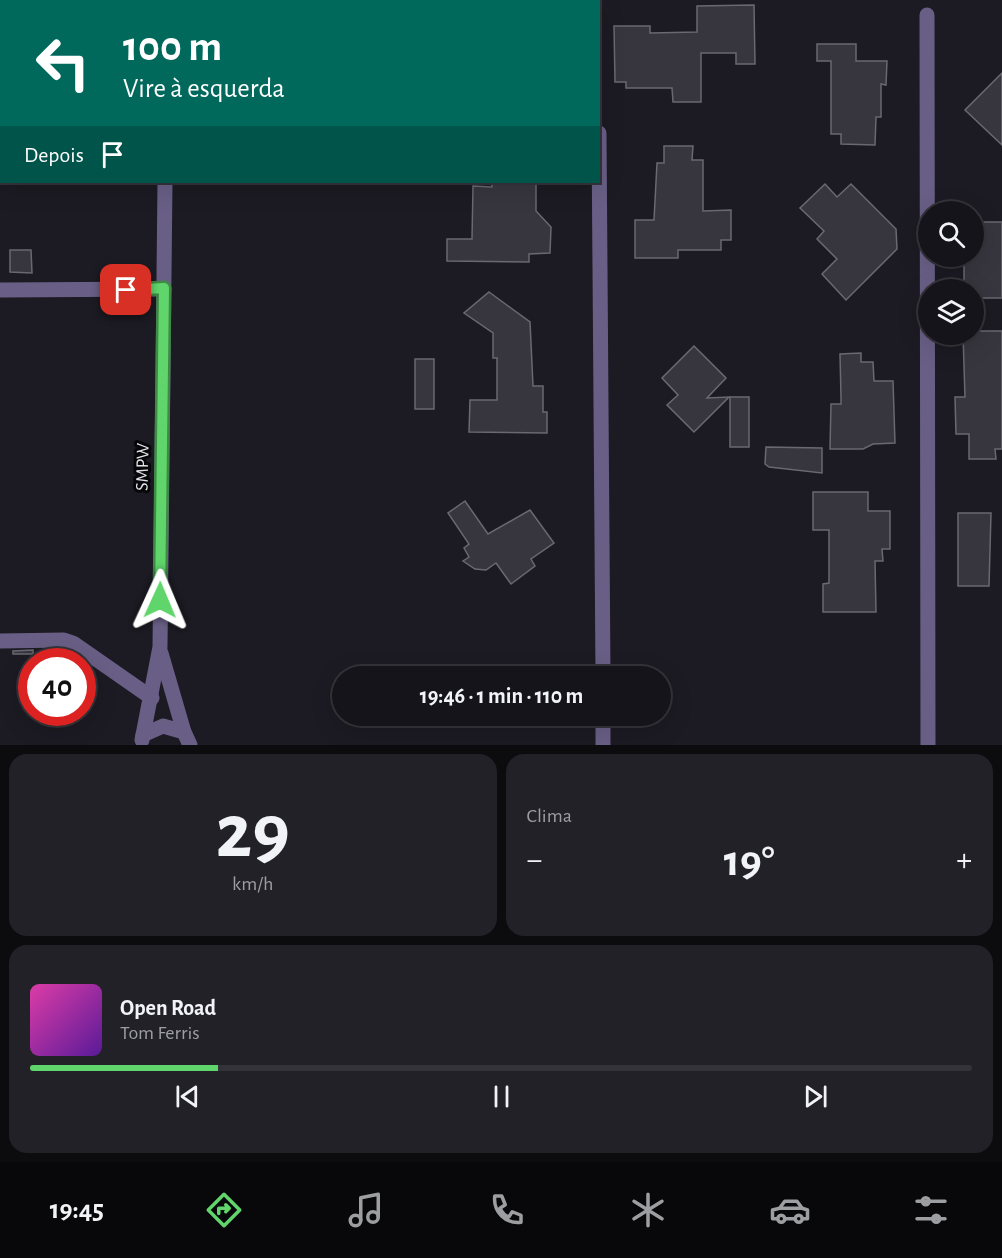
<!DOCTYPE html>
<html lang="pt">
<head>
<meta charset="utf-8">
<style>
  body { margin:0; font-family:"Alegreya Sans",sans-serif; background:#222127; color:#f1f3f6; height:100vh; display:flex; flex-direction:column; font-size:22px; white-space:nowrap }
  * { box-sizing:border-box; margin:0 }
  p { font-size:20px; color:#9d9ea2 }
  .icon { flex:none; width:33px; height:33px; fill:none; stroke:currentColor; stroke-width:2; stroke-linecap:round; stroke-linejoin:round }
  .map { position:relative; height:745px; overflow:hidden }
  .drawer { display:flex; flex-direction:column; gap:9px; padding:9px; background:#0c0b0e; flex:1 }
  .drawer>* { flex:none }
  .top-card { position:absolute; left:0px; top:0px; width:600px; height:183px; box-shadow:0 6px 24px #0002,0 0 0 2px #343339; background:#00695c; color:#fff; overflow:hidden }
  .buttons { position:absolute; left:918px; top:201px; display:grid; gap:12px }
  .buttons a { display:grid; place-items:center; width:66px; height:66px; border-radius:50%; background:#15141a; box-shadow:0 6px 24px #0002,0 0 0 2px #343339; font-size:30px }
  .speed { position:absolute; left:18px; top:648px; display:flex; gap:12px; font-size:30px; font-weight:700; text-align:center }
  .speed>* { display:grid; place-content:center; width:78px; height:78px; border-radius:50%; background:#15141a; box-shadow:0 6px 24px #0002,0 0 0 2px #343339; line-height:1 }
  .speed .limit { border:9px solid #d22; background:#fff; color:#111 }
  .pin { position:absolute; display:grid; place-items:center; width:51px; height:51px; color:#fff; margin:-26px; border-radius:12px; box-shadow:0 3px 9px #0006 }
  .me { position:absolute; width:66px; margin:-33px; rotate:1deg; stroke-linejoin:round; filter:drop-shadow(0 0 4px #0008) }
  .turn { display:flex; align-items:center; gap:21px; height:126px; padding:0 24px; font-size:27px }
  .turn .icon { width:78px; height:78px; stroke-width:2.5 }
  .turn b { display:block; font-size:42px; line-height:51px }
  .then { display:flex; align-items:center; height:57px; padding:0 24px; background:#0003; gap:12px; font-size:22px }
  .big { font-size:45px; font-weight:700; line-height:1.1 }
  .drawer .tile { flex:1; display:flex; flex-direction:column; justify-content:center; gap:9px; min-width:0; padding:0 21px; border-radius:18px; background:#222127 }
  .drawer .dial { align-items:center; gap:0 }
  .dial b { font-size:78px; line-height:1 }
  .song { display:flex; align-items:center; gap:18px }
  .cover { width:72px; height:72px; border-radius:9px; background:linear-gradient(135deg,hsl(320 70% 55%),hsl(270 70% 35%)) }
  .played { height:6px; border-radius:3px; background:linear-gradient(90deg,#60d56b 20%,#343339 20%) }
  .keys { display:flex; justify-content:space-around; direction:ltr }
  .heat { display:flex; justify-content:space-between; align-items:center; font-size:33px; direction:ltr }
  .drawer .tiles { flex:1; display:grid; gap:9px; grid-template-columns:1fr 1fr }
  .tile:last-child { grid-column:span 2 }
  .trip { position:absolute; left:332px; top:666px; width:339px; height:60px; border-radius:30px; background:#15141a; box-shadow:0 6px 24px #0002,0 0 0 2px #343339; font-weight:700; line-height:60px; text-align:center }
  .dock { display:flex; height:96px; justify-content:space-around; align-items:center; background:#08080a; color:#9d9ea2 }
  .dock .icon { width:42px; height:42px }
  .dock .selected { color:#60d56b }
  .dock b { font-size:27px; color:#f1f3f6 }
  .map>svg:first-child { display:block }
</style>
</head>
<body>
<div class="map">
<svg width="1002" height="745" viewBox="0 0 1002 745">
  <rect width="100%" height="100%" fill="#1c1a22"/>
  <g fill="#37353e" stroke="#6a6872" stroke-width="1.5">
    <path d="M754,5l1,59h-19v-11h-35v49h-28l-1,-14h-46v-6h-11l-1,-56h36v7l47,-1v-26z"/>
    <path d="M817,44h39v17h31l-1,24 -5,-1v33h-5l-1,28 -34,-1v-10h-10v-73h-14z"/>
    <path d="M1002,73v72l-37,-35z"/>
    <path d="M664,146h29l-1,14h11v51l28,-1v30h-10v10h-43v8h-43v-38h19l3,-57h7z"/>
    <path d="M492,182h44v29l15,16 -1,26 -21,1v8l-82,-1v-22h25l1,-53 19,1z"/>
    <path d="M825,184l12,13 14,-13 45,45 1,20 -51,51 -24,-26 15,-15 -20,-20 7,-8 -24,-23z"/>
    <path d="M977,222h25v76h-28v-8h-10v-34h10v-23l3,1z"/>
    <path d="M10,250h21l1,23 -22,-1z"/>
    <path d="M489,292l41,30 3,64h10v26h4v21l-78,-1 1,-32h27v-42h-4v-25l-29,-20z"/>
    <path d="M974,331h28v118h-7l1,10h-27v-25h-13l-1,-37h10l-2,-63h11z"/>
    <path d="M694,346l32,32 -19,20 22,-1 -35,35 -27,-27 11,-10 -16,-17z"/>
    <path d="M861,353v9h12l1,19h19l2,62 -22,1 -10,5h-33l1,-45h10v-6l-1,-44z"/>
    <rect x="415" y="359" width="19" height="50"/>
    <rect x="730" y="397" width="19" height="50"/>
    <path d="M766,447l56,1v25l-53,-6 -4,-3z"/>
    <path d="M813,492h55v19h22v38h-8l1,12h-8l1,51h-53v-28l6,-1v-53h-16z"/>
    <path d="M465,501l23,33 42,-24 24,33 -23,16 4,7 -24,18 -15,-21 -10,7 -11,-1 -12,-8 6,-4 -5,-9 5,-4 -21,-31z"/>
    <path d="M958,513h33l-2,73h-31z"/>
    <path d="M33,650v4h-20v-3z"/>
  </g>
  <g fill="none" stroke-linecap="round" stroke-linejoin="round">
    <g stroke="#695f86" stroke-width="15">
      <path d="M165,2v-2"/>
      <path d="M927,15l1,730"/>
      <path d="M599,133l4,543"/>
      <path d="M0,290l164,-1"/>
      <path d="M0,641l64,-1 9,3 79,55"/>
      <path d="M161,653l23,79"/>
      <path d="M603,716v29"/>
      <path d="M143,735l17,-88 5,-465"/>
      <path d="M142,740l1,-5 20,-9 21,6 6,13"/>
    </g>
  </g>
  <g fill="none" stroke-linecap="round" stroke-linejoin="round">
    <defs>
      <path id="route" d="M126,290l38,-2 -4,312"/>
    </defs>
    <use href="#route" stroke="#3e8a46" stroke-width="15"/>
    <use href="#route" stroke="#60d56b" stroke-width="10"/>
  </g>
  <g text-anchor="middle" dominant-baseline="central" stroke-width="6" stroke-linejoin="round" paint-order="stroke">
    <g font-size="18" fill="#e4e3e8" stroke="#070609">
      <text transform="translate(143 467) rotate(-89)">SMPW</text>
    </g>
  </g>
</svg>
<div class="buttons">
<a><svg class="icon" aria-label="search" viewBox="0 0 24 24"><circle cx="10" cy="10" r="6"/><path d="M15 15l6 6"/></svg></a>
<a><svg class="icon" aria-label="layers" viewBox="0 0 24 24"><path d="M12 4l9 5-9 5-9-5zM3 14l9 5 9-5"/></svg></a>
</div>
<div class="speed"><div class="limit">40</div></div>
<div class="pin" style="left:126px;top:290px;background:#d93025"><svg class="icon" aria-label="arrive" viewBox="0 0 24 24"><path d="M6 21V4h12l-3 4 3 4H6"/></svg></div>
<svg class="me" style="left:160px;top:600px" viewBox="-20 -20 40 40"><path d="M0-17L14 15 0 8-14 15z" fill="#60d56b" stroke="#fff" stroke-width="4"/></svg>
<div class="trip">19:46 · 1 min · 110 m</div>
<div class="top-card">
<div class="turn"><svg class="icon" aria-label="left" viewBox="0 0 24 24"><path d="M17 20v-9H6M10 6l-5 5 5 5"/></svg><div><b>100 m</b>Vire à esquerda</div></div>
<div class="then">Depois<svg class="icon" aria-label="arrive" viewBox="0 0 24 24"><path d="M6 21V4h12l-3 4 3 4H6"/></svg></div>
</div>
</div>
<section class="drawer">
<div class="tiles">
<div class="tile dial"><b>29</b><p>km/h</p></div>
<div class="tile"><p>Clima</p>
<div class="heat"><a>−</a><b class="big">19°</b><a>+</a></div>
</div>
<div class="tile">
<div class="song"><i class="cover"></i><div><b>Open Road</b><p>Tom Ferris</p></div></div>
<div class="played"></div>
<div class="keys"><svg class="icon" aria-label="previous" viewBox="0 0 24 24"><path d="M18 5L8 12l10 7zM5 5v14"/></svg><svg class="icon" aria-label="pause" viewBox="0 0 24 24"><path d="M8 5v14M16 5v14"/></svg><svg class="icon" aria-label="next" viewBox="0 0 24 24"><path d="M6 5l10 7-10 7zM19 5v14"/></svg></div>
</div>
</div>
</section>
<nav class="dock">
<b>19:45</b>
<svg class="icon selected" aria-label="directions" viewBox="0 0 24 24"><path d="M12 3l9 9-9 9-9-9zM9 14v-3h6M13 9l2 2-2 2"/></svg>
<svg class="icon" aria-label="music" viewBox="0 0 24 24"><path d="M9 18V5l10-2v13"/><circle cx="6" cy="18" r="3"/><circle cx="16" cy="16" r="3"/></svg>
<svg class="icon" aria-label="phone" viewBox="0 0 24 24"><path d="M5 4h4l2 5-3 2q2 4 5 5l2-3 5 2v4C11 20 4 13 5 4z"/></svg>
<svg class="icon" aria-label="climate" viewBox="0 0 24 24"><path d="M12 3v18M4 7l16 10M4 17L20 7"/></svg>
<svg class="icon" aria-label="car" viewBox="0 0 24 24"><path d="M5 17H2v-5l4-1 3-4h7l3 4 3 1v5h-3M9 17h6M6 11h13"/><circle cx="7" cy="17" r="2"/><circle cx="17" cy="17" r="2"/></svg>
<svg class="icon" aria-label="filters" viewBox="0 0 24 24"><path d="M4 7h16M4 17h16"/><circle cx="9" cy="7" r="2"/><circle cx="15" cy="17" r="2"/></svg>
</nav>
</body>
</html>
